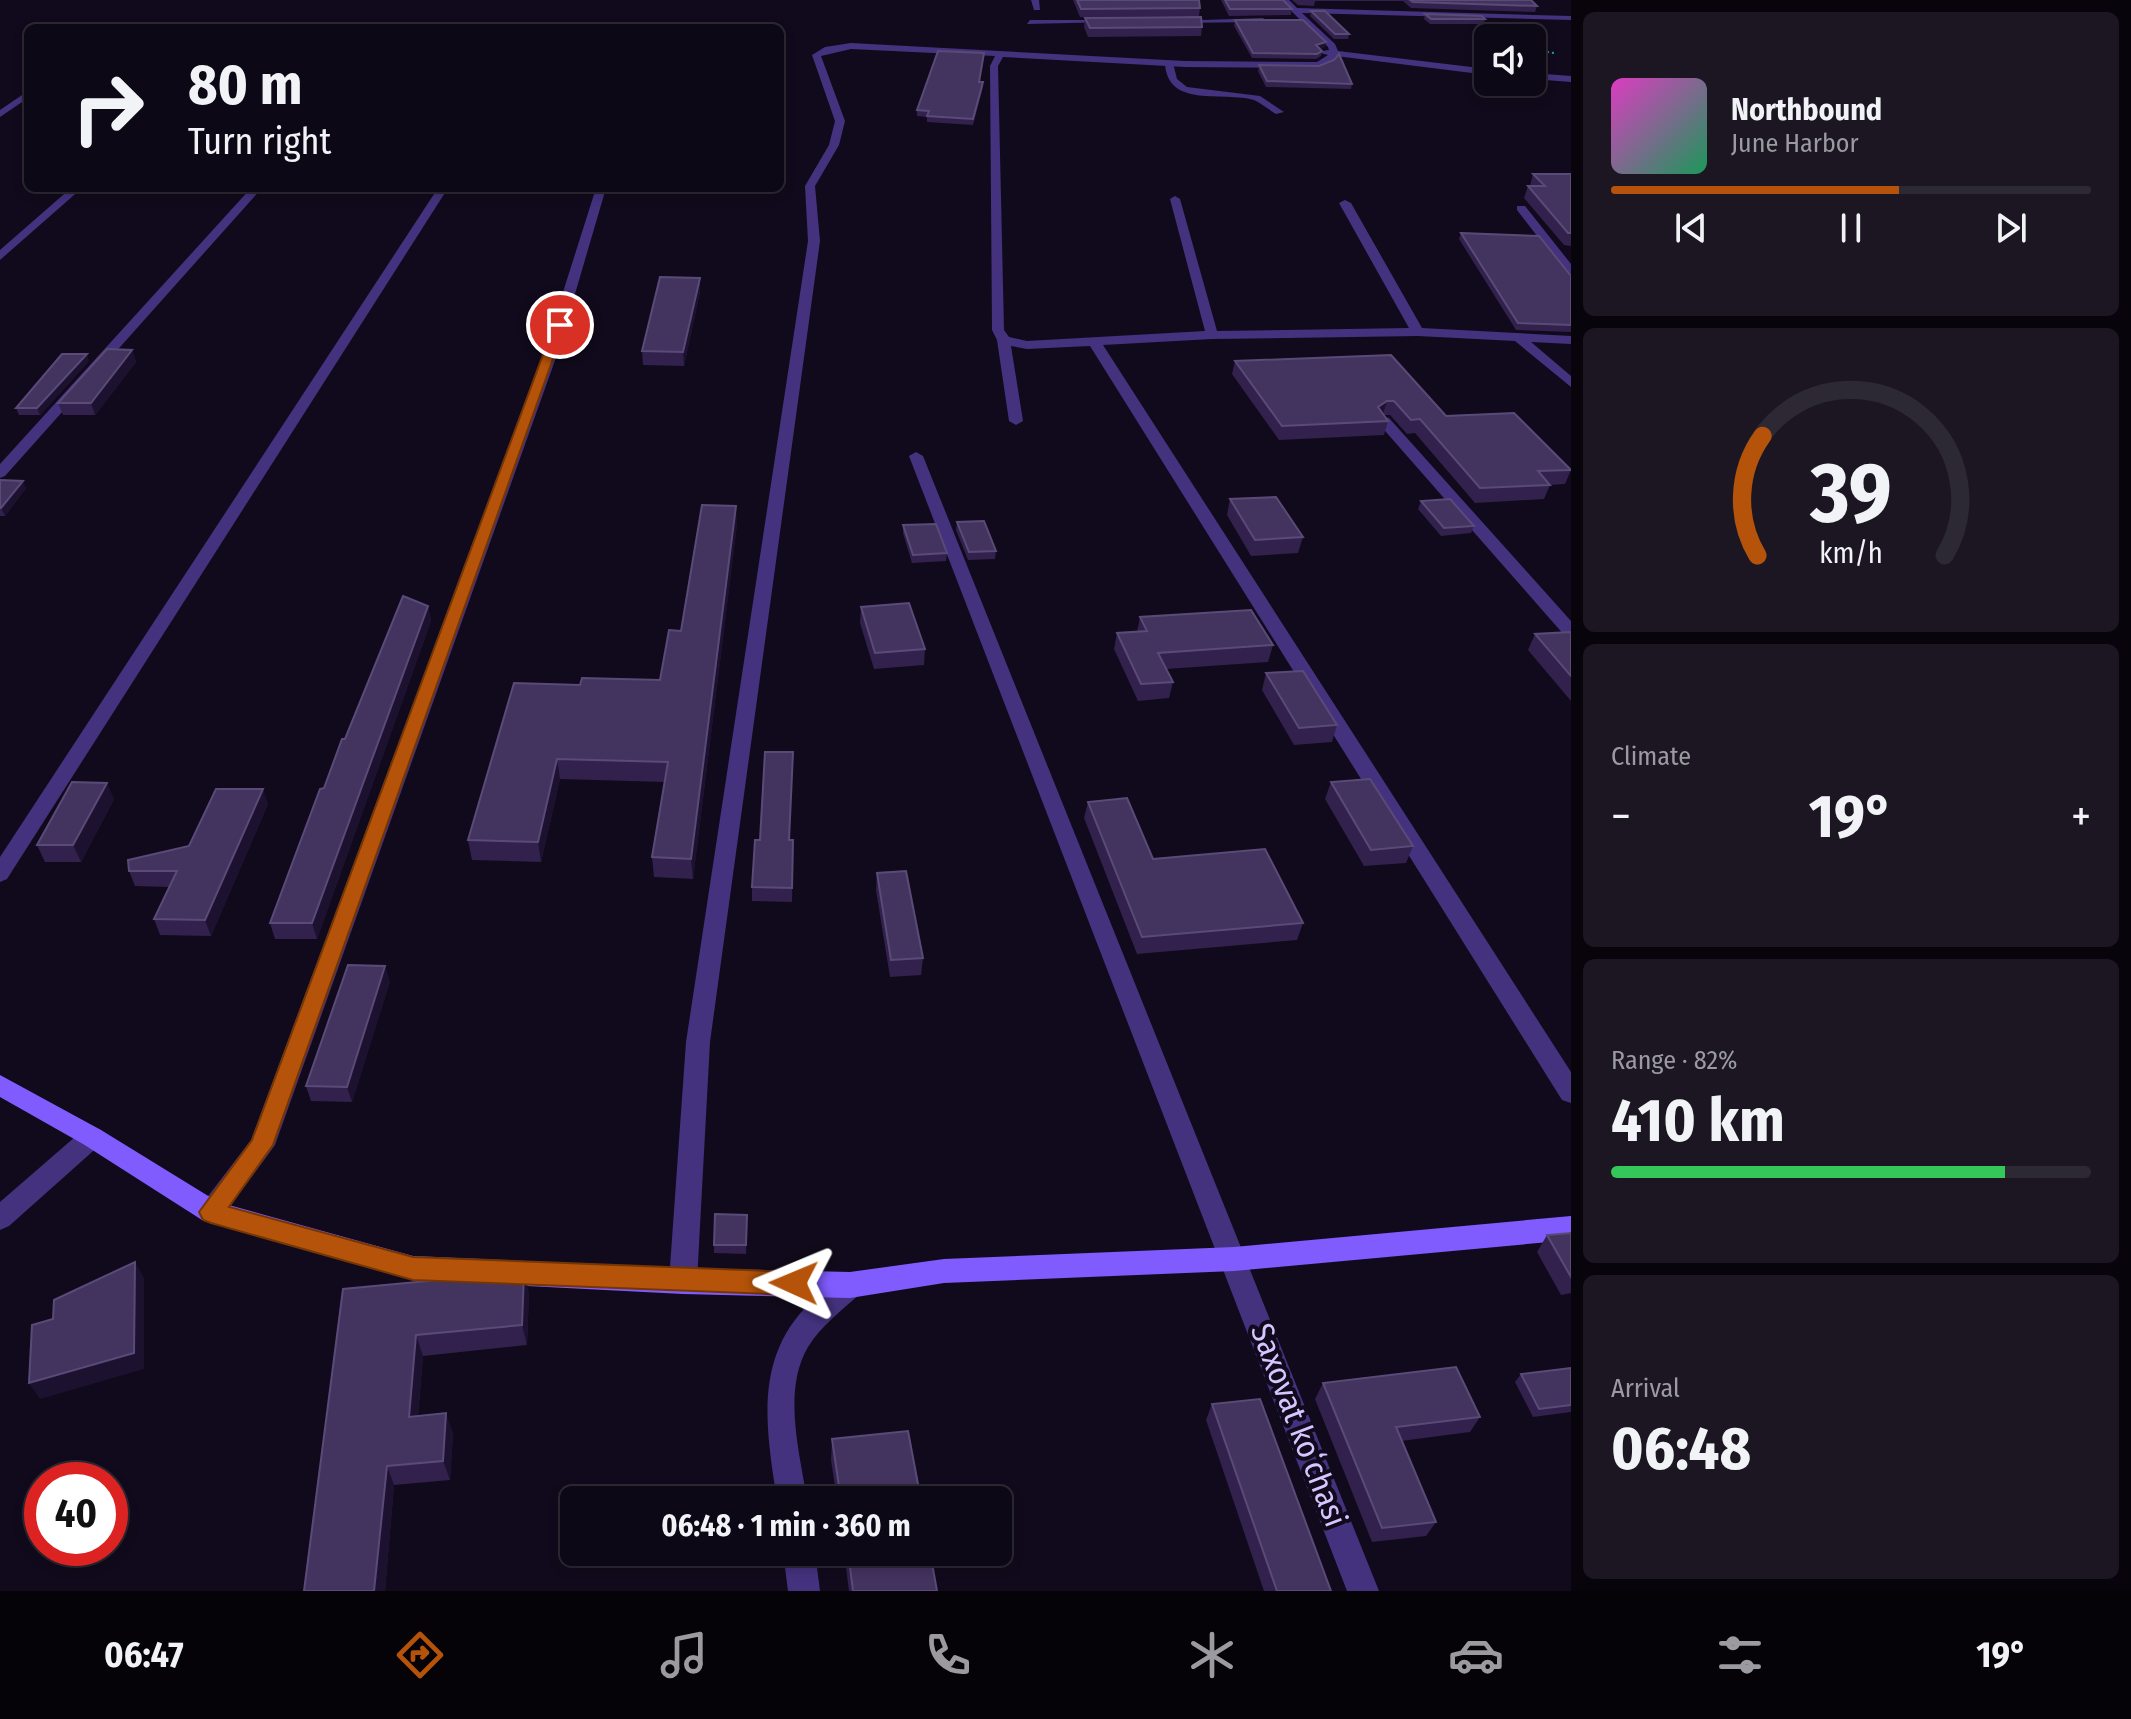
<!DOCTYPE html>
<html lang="en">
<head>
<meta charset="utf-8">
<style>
  body { margin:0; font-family:"Fira Sans Condensed",sans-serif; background:#1b1622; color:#f1f3f6; height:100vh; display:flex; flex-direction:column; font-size:30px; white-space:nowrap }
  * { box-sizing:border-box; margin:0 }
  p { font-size:26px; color:#9a9aa0 }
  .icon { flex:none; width:44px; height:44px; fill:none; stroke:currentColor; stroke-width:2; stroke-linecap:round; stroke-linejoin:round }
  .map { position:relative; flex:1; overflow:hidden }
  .details { display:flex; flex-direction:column; gap:12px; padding:12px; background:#07040c; width:560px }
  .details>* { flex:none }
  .guide { position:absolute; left:24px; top:24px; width:760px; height:168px; border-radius:12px; box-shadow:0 4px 12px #0003,0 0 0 2px #2d2934; background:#0d0815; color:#f1f3f6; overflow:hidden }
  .buttons { position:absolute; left:1474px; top:24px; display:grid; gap:16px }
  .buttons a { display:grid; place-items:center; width:72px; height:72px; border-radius:12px; background:#0d0815; box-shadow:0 4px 12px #0003,0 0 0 2px #2d2934; font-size:40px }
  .speed { position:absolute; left:24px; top:1462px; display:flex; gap:16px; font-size:40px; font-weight:700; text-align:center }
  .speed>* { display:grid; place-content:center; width:104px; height:104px; border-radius:50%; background:#0d0815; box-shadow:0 4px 12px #0003,0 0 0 2px #2d2934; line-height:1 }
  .speed .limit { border:12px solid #d22; background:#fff; color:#111 }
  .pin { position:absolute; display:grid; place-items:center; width:68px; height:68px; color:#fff; margin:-34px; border:4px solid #fff; border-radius:50%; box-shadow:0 2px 8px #0007 }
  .me { position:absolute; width:88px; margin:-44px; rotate:271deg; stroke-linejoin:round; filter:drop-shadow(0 0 6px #0008) }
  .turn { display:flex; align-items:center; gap:28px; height:168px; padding:0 32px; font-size:36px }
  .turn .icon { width:104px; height:104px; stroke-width:2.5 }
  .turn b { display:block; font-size:56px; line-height:68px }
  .big { font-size:60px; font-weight:700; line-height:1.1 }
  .details .card { flex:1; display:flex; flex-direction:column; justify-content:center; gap:12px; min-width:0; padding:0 28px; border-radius:12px; background:#1b1622 }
  .details .dial { align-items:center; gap:0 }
  .dial svg { height:208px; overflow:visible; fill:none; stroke:#2d2934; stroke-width:7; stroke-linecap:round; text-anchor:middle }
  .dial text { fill:#f1f3f6; stroke:none }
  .song { display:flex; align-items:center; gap:24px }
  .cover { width:96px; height:96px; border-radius:12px; background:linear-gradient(135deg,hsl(310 70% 55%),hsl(150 70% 35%)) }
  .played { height:8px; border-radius:4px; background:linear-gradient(90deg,#b45309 60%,#2d2934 60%) }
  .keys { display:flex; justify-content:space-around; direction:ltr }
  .heat { display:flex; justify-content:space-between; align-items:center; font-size:44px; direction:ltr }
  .charge { height:12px; border-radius:6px; background:linear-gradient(90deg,#34c759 82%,#2d2934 0) }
  .trip { position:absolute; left:560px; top:1486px; width:452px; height:80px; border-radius:12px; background:#0d0815; box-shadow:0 4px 12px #0003,0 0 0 2px #2d2934; font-weight:700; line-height:80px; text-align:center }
  .dock { display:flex; height:128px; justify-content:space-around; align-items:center; background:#050308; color:#9a9aa0 }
  .dock .icon { width:56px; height:56px }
  .dock .current { color:#b45309 }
  .dock b { font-size:36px; color:#f1f3f6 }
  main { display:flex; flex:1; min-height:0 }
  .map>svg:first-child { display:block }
</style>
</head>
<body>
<main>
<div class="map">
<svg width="1571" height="1591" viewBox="0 0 1571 1591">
  <rect width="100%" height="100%" fill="#110a1c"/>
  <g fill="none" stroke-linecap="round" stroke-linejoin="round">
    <path stroke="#25a0b3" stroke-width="2" stroke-dasharray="2 3" stroke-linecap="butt" d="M1542,51l12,2"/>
    <path fill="#44327e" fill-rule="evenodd" d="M1169,60l4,3 4,16 10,8 73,9 24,16 -8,2c-7,-4 -15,-11 -22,-14 -30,-9 -87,9 -89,-37z"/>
    <g fill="#44327e" fill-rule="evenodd">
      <path d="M1031,0h8l1,10h-6z"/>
      <path d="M1280,0h9l8,8 274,8v4l-269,-7 33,31 3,7 150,18v6l-152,-19 -4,7 -14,5 -133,-1 -182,-10 -5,9 6,264 5,7 18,4 178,-10 -35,-132 5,-3 5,3 37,132 192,-3 -70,-125 6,-3 6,3 71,125 149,8v8l-40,-2 40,34v11l-56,-46 -97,-5 -206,3 -109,6 468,727v31l-9,-3 -472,-754 -63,3 -16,-3 12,75 -7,4 -7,-4 -12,-81 -5,-10 -2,-264 5,-10 -144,-7 -30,7 24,65 -6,24 -24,41 5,55 -110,801 -13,239 -4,9 -10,4 -10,-4 -4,-9 17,-239 122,-801 -3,-55 24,-41 6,-24 -23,-66 13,-8 26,-4 334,18 132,1 11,-7 -11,-3 12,-2 -1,-3z"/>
      <path d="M1264,18l-3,4 -84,1 -4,-2z"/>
      <path d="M1030,20h79l4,2 -86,2z"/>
      <path d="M1532,73l39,3v6l-39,-3z"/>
      <path d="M28,91v7l-28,19v-7z"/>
      <path d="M71,188h11l-82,72v-10z"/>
      <path d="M251,188h11l-257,288 -5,2v-14z"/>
      <path d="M438,188h10l-441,691 -7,3v-25z"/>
      <path d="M596,188h10l-48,164 -283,793 -55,75 -9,4 -9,-4 -4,-8 4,-8 49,-64 293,-788z"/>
      <path d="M1517,206h8l46,58v12l-4,-1 -50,-65z"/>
      <path d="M1384,417l5,1 182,203v16l-6,-1 -186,-212 -2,-3z"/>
      <path d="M916,452l7,4 456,1135h-32l-438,-1135z"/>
      <path d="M92,1126l9,4 4,7 -4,7 -92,82 -9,4v-28l83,-72z"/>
      <path d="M850,1272l10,4 4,9 -4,9c-18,16 -39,32 -52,53 -26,44 -8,106 -1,153h-30c-11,-71 -24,-143 34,-198 12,-11 24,-24 39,-30z"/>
      <path d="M783,1552h32l5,39h-32z"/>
    </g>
    <path fill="#805cff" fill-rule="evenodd" d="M0,1075l101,55 117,72 195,54 270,12 167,4 94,-13 290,-12 337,-31v24l-337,31 -290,12 -94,15 -167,-4 -270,-14 -211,-60 -119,-76 -83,-47z"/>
  </g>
  <g fill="#31214c">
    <path d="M1073,0h126l1,8 -1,8 -119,1z"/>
    <path d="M1221,0h62l9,9 -1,6 -62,1z"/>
    <path d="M1292,0h239l6,6 -2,6 -124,-4 -8,-7h-88l-1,5 -16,-1z"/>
    <path d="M1311,11l38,23 -1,5h-14l-24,-23z"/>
    <path d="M1425,14l60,5 -1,5h-54l-6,-5z"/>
    <path d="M1085,18l117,9 -1,9 -113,1 -4,-10z"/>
    <path d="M1235,20l91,22 -2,6 -4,1 2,2 -1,5 -5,3 -64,-1 -18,-32z"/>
    <path d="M1259,65l93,19 -1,5 -85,-2 -8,-16z"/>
    <path d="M980,82h3v5l-10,38 -46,-3v-5l-10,-1v-6z"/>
    <path d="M1533,174h38v72l-7,-1 -40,-47 4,-12h2z"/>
    <path d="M1461,233l110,43v56l-55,-2 -57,-91z"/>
    <path d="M700,278v14l-16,74 -41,-1 -1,-14z"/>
    <path d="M132,350l4,12 -41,53h-32l-5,-12z"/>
    <path d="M1391,355l55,61 125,54 -6,14 -15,1 -6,14 -69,4 -60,-70 -8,1 -17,-19h-6l4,6 -4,14 -105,5 -47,-66 3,-13z"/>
    <path d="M89,361l-49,54h-21l-3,-7z"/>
    <path d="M0,480l26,8 -21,28h-5z"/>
    <path d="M1230,499l73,38 -5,16 -47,3 -24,-41z"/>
    <path d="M1421,501l53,25 -3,7 -30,3 -23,-27z"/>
    <path d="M957,522l39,29 -1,8 -27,1 -12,-30z"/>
    <path d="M737,524l-44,355 -39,-2 -2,-20 13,-75 -105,-3 -19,83 -69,-2 -4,-20 112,-155 80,-5 21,-49z"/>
    <path d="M903,525l44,28 -1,8 -34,2 -9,-30z"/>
    <path d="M428,606l3,15 -114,318h-42l-5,-16 54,-135 21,-49z"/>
    <path d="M861,607l64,42 -1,16 -50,4 -14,-46z"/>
    <path d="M1140,617l133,28 -5,17 -102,7 7,13 -4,16 -31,3 -24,-52 3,-16 20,-1z"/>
    <path d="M1571,632v69l-43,-51 7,-16z"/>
    <path d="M1266,673l71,52 -5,17 -38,3 -32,-55z"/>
    <path d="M1331,782l82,64 -7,17 -42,3 -39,-67z"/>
    <path d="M114,799l-33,63h-36l-8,-17z"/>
    <path d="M1088,802l65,57 150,64 -6,17 -160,14 -53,-136z"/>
    <path d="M268,804l-57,132 -51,-1 -6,-16 15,-32 -34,-1 -6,-15 60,-25z"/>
    <path d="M789,840h4l-1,62 -40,-1v-14z"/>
    <path d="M877,873l46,85 -2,17 -31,2 -14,-87z"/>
    <path d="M390,981l-38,121 -41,-1 -5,-15z"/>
    <path d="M747,1223l-1,31 -32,-1v-8z"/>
    <path d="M1571,1233v60l-10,2 -24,-43 10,-17z"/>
    <path d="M343,1289l186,3 -2,53 -104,11 -5,60 35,17 -3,47 -56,5 -9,106h-81z"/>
    <path d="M1571,1368v44l-38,5 -18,-35 6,-8z"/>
    <path d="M1323,1383l157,34 -10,15 -69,9 35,81 -10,14 -54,6 -57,-143z"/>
    <path d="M1212,1404l119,187h-67l-58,-171z"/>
    <path d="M832,1439l89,61h-84l-6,-40z"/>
    <path d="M844,1552h86l7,39h-88z"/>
  </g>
  <g fill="#1d1130">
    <path d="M1326,42l-2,6 -10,3 2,-6z"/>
    <path d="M700,278v14l-16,74 -1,-14z"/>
    <path d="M132,350l4,12 -41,53 -4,-12z"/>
    <path d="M87,354l2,7 -49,54 -3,-7z"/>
    <path d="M1387,401l-4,13 -5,-7z"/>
    <path d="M23,481l3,7 -21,28 -4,-8z"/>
    <path d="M736,506l1,18 -44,355 -2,-20z"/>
    <path d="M428,606l3,15 -114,318 -5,-16z"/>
    <path d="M557,759l3,20 -19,83 -3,-20z"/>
    <path d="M107,783l7,16 -33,63 -8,-17z"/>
    <path d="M263,789l5,15 -57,132 -6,-16z"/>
    <path d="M385,966l5,15 -38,121 -5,-15z"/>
    <path d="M135,1262l9,16v91l-104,30 -11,-16z"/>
    <path d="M524,1272l5,20 -2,53 -5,-20z"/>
    <path d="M416,1335l7,21 -7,81 -7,-20z"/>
    <path d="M446,1413l7,20 -3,47 -7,-19z"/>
    <path d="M387,1466l7,19 -9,106h-11z"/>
  </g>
  <g fill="#43335f" stroke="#5a4a78" stroke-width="2">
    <path d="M1077,0h122l1,8 -119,1z"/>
    <path d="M1225,0h58l9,9h-62z"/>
    <path d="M1410,0h121l6,6 -124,-4z"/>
    <path d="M1311,11h14l24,23h-14z"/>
    <path d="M1425,14l57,2 3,3h-54z"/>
    <path d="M1201,17l1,10 -112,1 -5,-10z"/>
    <path d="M1235,20h68l23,22 -10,3 6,6 -5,3 -64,-1z"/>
    <path d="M938,51l46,2 -5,29h4l-10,37 -46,-3 2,-5 -12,-1z"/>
    <path d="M1339,54l13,30 -85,-3 -8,-16 60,1 15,-6z"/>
    <path d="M1533,174h38v59h-3l-40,-47h17z"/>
    <path d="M1461,233l78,3 32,40v49l-53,-2z"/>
    <path d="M660,277l40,1 -17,74 -41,-1z"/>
    <path d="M107,349l25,1 -41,53h-33z"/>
    <path d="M62,354h25l-50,54h-21z"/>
    <path d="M1391,355l55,61 68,-3 57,57 -33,1 12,14 -70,3 -60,-69 -9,1 -17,-19h-7l-9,6 10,14 -106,5 -47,-65z"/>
    <path d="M0,480l23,1 -22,27h-1z"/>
    <path d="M1276,497l27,40 -48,3 -25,-41z"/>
    <path d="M1450,499l24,27 -30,2 -23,-27z"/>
    <path d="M702,505l34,1 -45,353 -39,-2 16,-95 -111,-3 -19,83 -70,-2 46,-157 66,2 2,-7 78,2 9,-50 12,1z"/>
    <path d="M984,521l12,30 -27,1 -12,-30z"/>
    <path d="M936,524l11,29 -34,2 -10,-30z"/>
    <path d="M403,596l25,10 -116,317h-42l50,-134 4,-1 18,-49h3z"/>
    <path d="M909,603l16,46 -50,4 -14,-46z"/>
    <path d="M1251,610l22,35 -115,8 15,29 -32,2 -24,-51 30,-2 -7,-14z"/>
    <path d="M1571,632v44l-36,-42z"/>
    <path d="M1303,671l34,54 -38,3 -33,-55z"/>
    <path d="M765,752h28l-4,88h4l-1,48 -40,-1 3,-47h5z"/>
    <path d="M1370,779l43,67 -42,4 -40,-68z"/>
    <path d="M72,782l35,1 -34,62h-36z"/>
    <path d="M216,789h47l-58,131 -51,-1 23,-48h-48l-1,-11 61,-14z"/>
    <path d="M1127,798l26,61 112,-10 38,74 -161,14 -54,-135z"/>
    <path d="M906,871l17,87 -32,2 -14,-87z"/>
    <path d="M348,965l37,1 -38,121 -41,-1z"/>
    <path d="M715,1214l32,1 -1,30h-32z"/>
    <path d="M1571,1233v44l-24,-42z"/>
    <path d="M135,1262l-1,91 -105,30 3,-58 21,-6 1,-19z"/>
    <path d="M524,1272l-2,53 -106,10 -7,82 37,-4 -3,48 -56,5 -13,125h-70l39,-302z"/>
    <path d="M1456,1367l24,50 -84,10 40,95 -54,6 -59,-145z"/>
    <path d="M1571,1368v37l-32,4 -18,-35z"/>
    <path d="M1260,1399l71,192h-54l-65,-187z"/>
    <path d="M908,1431l13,69h-80l-9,-61z"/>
    <path d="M848,1552h82l7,39h-84z"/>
  </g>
  <path fill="#b45309" stroke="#753606" stroke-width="2" d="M560,321l5,4 -292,820 -44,62 184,50 381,15 9,3 3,8 -3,8 -9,4 -381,-15 -202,-57 -8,-3 -4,-8 53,-72 302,-815z"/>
  <g text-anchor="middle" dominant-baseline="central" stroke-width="8" stroke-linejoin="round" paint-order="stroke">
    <g font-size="32" fill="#d7c5ff" stroke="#110a1c">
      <text transform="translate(1299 1425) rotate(69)">Saxovat koʻchasi</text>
    </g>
  </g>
</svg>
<div class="buttons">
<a><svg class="icon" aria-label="sound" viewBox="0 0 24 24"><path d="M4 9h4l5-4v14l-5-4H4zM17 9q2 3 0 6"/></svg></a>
</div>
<div class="speed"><div class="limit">40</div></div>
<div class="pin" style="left:560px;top:325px;background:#d93025"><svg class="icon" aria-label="arrive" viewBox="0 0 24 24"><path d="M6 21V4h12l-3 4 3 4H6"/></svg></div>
<svg class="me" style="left:794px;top:1283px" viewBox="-20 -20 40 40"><path d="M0-17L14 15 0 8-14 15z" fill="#b45309" stroke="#fff" stroke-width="4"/></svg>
<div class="trip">06:48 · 1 min · 360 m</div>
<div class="guide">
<div class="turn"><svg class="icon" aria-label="right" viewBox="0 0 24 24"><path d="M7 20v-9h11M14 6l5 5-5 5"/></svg><div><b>80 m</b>Turn right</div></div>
</div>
</div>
<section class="details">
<div class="card">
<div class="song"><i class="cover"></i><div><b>Northbound</b><p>June Harbor</p></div></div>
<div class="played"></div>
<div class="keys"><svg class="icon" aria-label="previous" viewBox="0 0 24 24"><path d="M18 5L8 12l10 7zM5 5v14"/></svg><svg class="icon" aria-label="pause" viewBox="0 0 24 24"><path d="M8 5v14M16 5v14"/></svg><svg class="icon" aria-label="next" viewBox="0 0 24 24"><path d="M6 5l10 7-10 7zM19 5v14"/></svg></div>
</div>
<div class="card dial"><svg viewBox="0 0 100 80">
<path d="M14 69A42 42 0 1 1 86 69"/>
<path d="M14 69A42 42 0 0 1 16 23" stroke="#b45309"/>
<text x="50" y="56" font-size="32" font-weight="700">39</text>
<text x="50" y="72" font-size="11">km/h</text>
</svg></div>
<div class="card"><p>Climate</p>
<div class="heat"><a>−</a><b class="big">19°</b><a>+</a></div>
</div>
<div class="card"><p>Range · 82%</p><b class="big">410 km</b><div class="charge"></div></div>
<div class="card"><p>Arrival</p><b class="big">06:48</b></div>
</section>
</main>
<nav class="dock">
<b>06:47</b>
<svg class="icon current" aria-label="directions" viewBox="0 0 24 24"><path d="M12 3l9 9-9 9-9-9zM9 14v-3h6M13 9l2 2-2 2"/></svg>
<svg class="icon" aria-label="music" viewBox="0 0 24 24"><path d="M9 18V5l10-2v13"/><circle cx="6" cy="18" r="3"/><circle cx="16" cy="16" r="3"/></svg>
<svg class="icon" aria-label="phone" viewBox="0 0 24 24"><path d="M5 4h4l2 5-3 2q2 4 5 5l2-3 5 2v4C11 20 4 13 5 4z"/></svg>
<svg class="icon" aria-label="climate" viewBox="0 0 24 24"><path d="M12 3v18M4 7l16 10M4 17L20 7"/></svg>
<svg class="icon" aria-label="car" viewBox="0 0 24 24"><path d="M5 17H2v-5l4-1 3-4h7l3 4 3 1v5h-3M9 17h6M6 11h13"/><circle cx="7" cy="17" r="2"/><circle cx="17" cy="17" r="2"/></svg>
<svg class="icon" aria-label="filters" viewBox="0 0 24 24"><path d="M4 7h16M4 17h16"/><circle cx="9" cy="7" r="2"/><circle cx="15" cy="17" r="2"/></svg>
<b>19°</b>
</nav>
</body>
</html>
